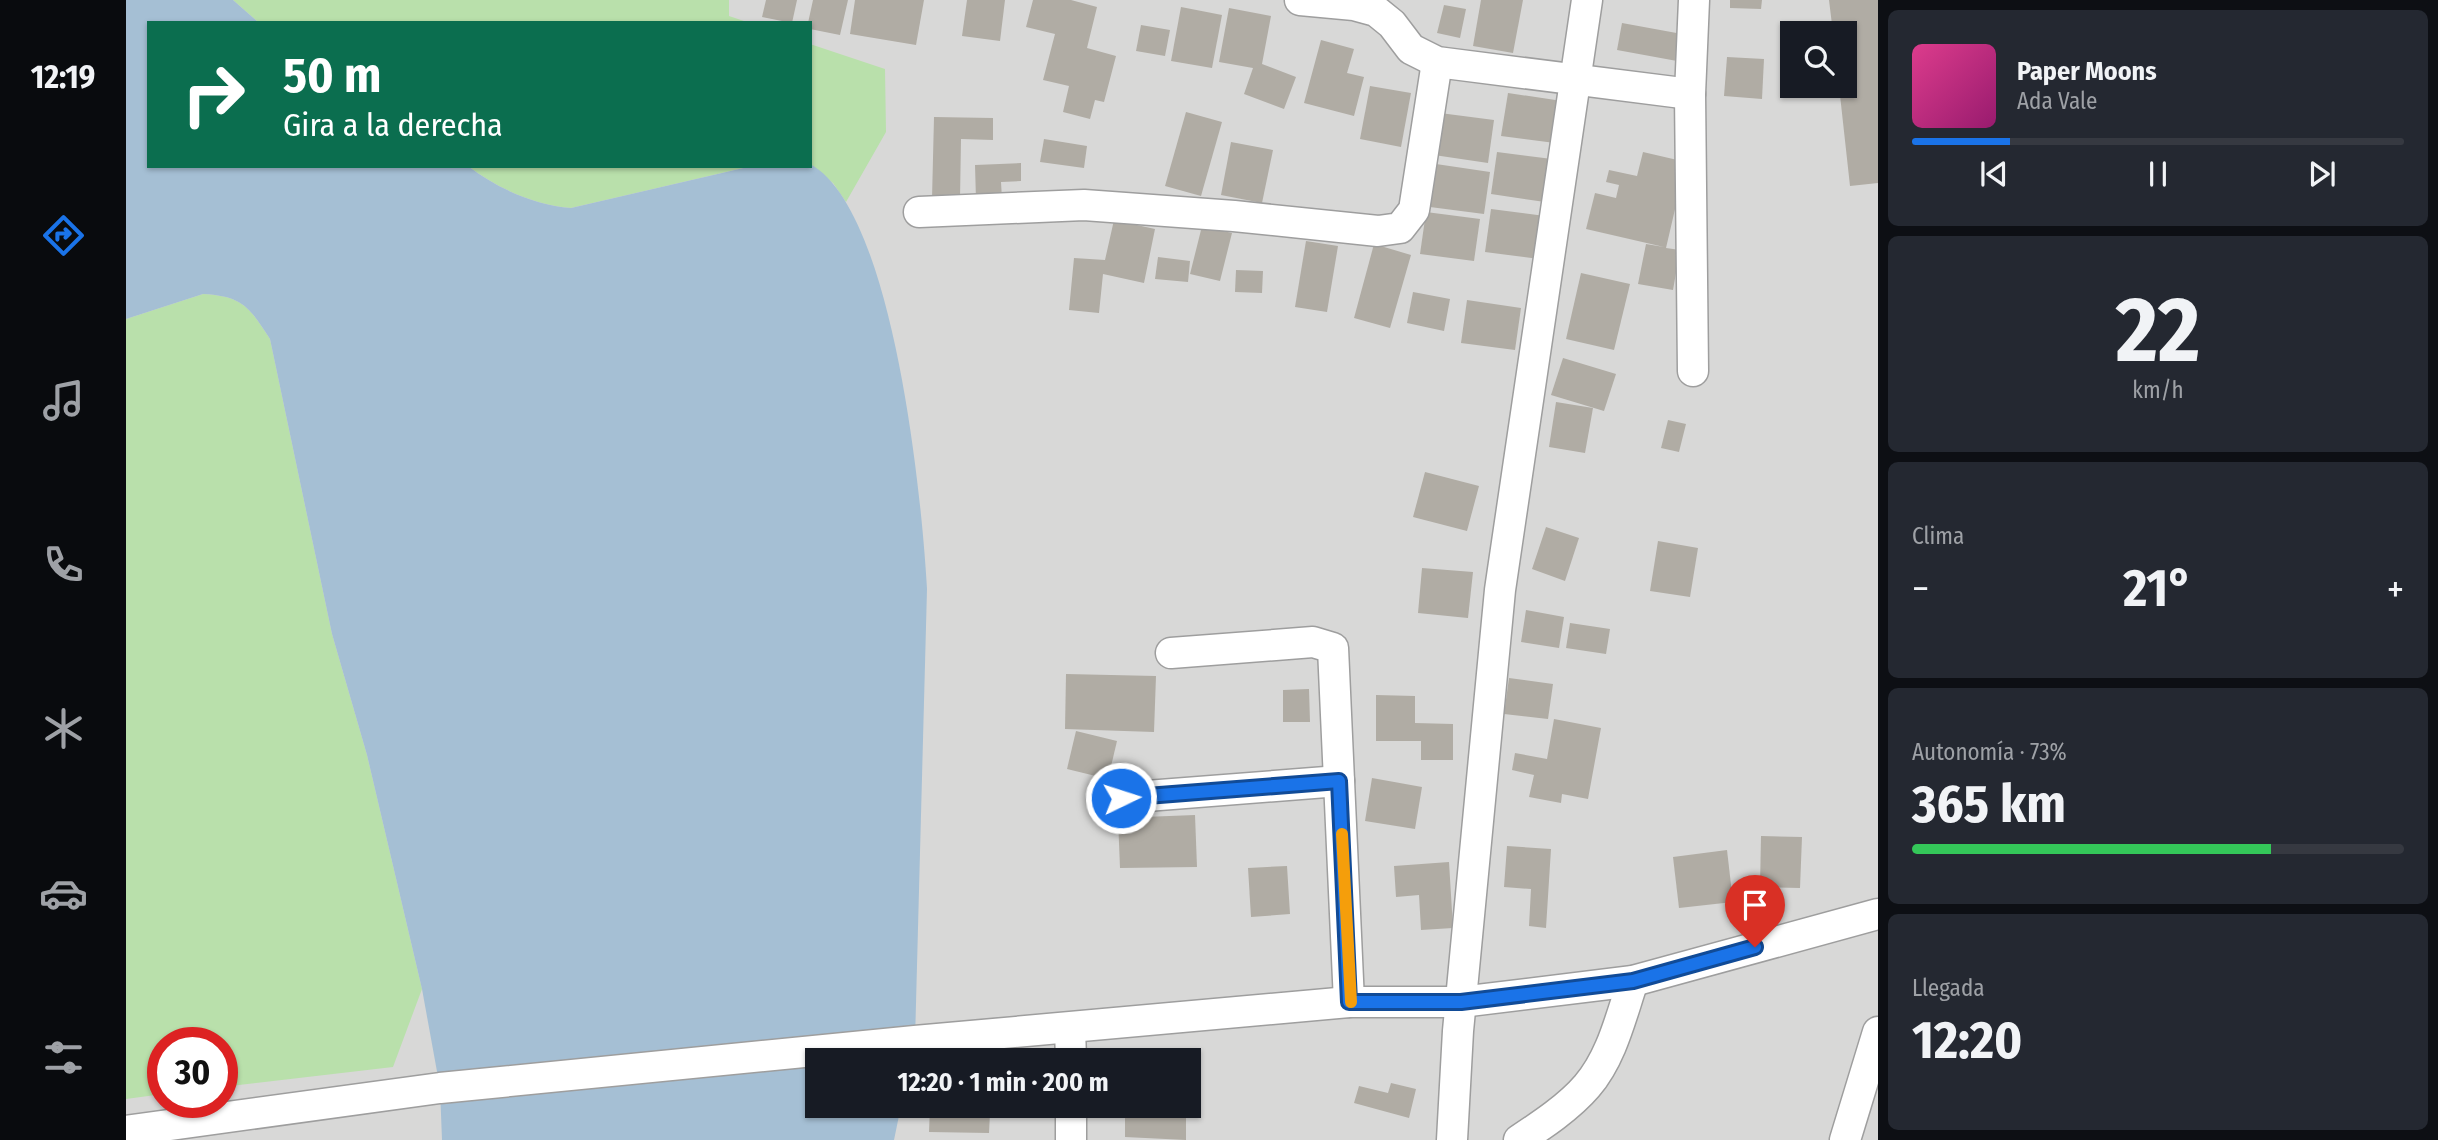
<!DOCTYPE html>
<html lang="es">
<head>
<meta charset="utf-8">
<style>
  body { margin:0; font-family:"Fira Sans Condensed",sans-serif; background:#242831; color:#f1f3f6; height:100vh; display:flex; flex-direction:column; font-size:26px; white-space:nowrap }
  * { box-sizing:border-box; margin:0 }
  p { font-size:23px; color:#9ea1a6 }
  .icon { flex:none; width:38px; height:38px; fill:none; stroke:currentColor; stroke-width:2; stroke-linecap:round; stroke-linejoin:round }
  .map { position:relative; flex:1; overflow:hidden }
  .panel { display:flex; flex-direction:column; gap:10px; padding:10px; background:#0d0f14; width:560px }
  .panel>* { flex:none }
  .banner { position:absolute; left:21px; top:21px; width:665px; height:147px; border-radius:0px; box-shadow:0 2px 5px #0004; background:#0b6e4f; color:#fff; overflow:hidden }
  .controls { position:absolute; left:1654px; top:21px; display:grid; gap:14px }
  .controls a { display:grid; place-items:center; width:77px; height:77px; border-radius:0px; background:#171b24; box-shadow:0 2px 5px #0004; font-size:35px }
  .speed { position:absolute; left:21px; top:1027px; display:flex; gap:14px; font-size:35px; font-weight:700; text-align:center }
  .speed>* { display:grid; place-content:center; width:91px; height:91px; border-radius:50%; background:#171b24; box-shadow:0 2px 5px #0004; line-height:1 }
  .speed .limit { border:10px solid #d22; background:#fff; color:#111 }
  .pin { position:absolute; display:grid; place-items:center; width:60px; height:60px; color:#fff; margin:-72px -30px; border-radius:50% 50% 50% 0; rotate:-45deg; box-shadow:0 0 7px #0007 }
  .pin .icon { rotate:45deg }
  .me { position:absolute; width:77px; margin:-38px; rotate:86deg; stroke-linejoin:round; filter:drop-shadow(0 0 5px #0008) }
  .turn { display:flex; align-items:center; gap:24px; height:147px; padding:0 21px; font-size:32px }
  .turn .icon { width:91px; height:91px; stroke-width:2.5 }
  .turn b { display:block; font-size:49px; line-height:60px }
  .big { font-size:52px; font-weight:700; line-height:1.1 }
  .panel .widget { flex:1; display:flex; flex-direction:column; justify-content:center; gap:10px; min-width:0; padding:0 24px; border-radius:10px; background:#242831 }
  .panel .dial { align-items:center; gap:0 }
  .dial b { font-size:91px; line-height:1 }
  .song { display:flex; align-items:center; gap:21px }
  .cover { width:84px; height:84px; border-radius:10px; background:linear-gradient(135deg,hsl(330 70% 55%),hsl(320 70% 35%)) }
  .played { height:7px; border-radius:4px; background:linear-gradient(90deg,#1a73e8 20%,#363941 20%) }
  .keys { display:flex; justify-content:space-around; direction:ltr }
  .heat { display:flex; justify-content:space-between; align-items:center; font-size:38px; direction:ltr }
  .charge { height:10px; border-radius:5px; background:linear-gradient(90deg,#34c759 73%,#363941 0) }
  .trip { position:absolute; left:679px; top:1048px; width:396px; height:70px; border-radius:0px; background:#171b24; box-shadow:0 2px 5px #0004; font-weight:700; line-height:70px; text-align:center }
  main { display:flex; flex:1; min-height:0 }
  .menu { display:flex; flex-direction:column; width:126px; justify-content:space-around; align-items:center; background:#090b0e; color:#9ea1a6 }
  .menu .icon { width:49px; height:49px }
  .menu .current { color:#1a73e8 }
  .menu b { font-size:32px; color:#f1f3f6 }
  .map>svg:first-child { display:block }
</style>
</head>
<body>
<main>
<nav class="menu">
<b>12:19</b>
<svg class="icon current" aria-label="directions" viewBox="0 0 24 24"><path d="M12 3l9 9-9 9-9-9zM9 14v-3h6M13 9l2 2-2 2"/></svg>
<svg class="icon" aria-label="music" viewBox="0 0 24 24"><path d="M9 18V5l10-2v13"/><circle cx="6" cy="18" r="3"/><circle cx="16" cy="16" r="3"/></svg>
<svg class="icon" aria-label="phone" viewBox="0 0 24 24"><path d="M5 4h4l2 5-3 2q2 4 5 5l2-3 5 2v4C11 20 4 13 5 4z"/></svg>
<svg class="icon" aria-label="climate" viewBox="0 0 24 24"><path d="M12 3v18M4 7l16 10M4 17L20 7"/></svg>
<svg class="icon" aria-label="car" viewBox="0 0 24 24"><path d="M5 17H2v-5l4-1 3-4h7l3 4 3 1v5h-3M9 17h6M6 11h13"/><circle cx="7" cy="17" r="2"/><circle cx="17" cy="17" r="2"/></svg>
<svg class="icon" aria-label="filters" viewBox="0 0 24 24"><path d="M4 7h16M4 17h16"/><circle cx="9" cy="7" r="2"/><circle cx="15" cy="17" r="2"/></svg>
</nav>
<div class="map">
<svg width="1752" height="1140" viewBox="0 0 1752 1140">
  <rect width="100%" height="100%" fill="#ebeae1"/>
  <path fill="#d8d8d7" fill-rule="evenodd" d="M0,0h1752v1140h-1752zM23,23h661v143h-661zM1666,33h52v53h-52zM37,1043h59v59h-59zM691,1060h371v46h-371z"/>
  <g fill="#b9e0ab">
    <path d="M107,0h496v16l21,7h-491z"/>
    <path d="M684,44l75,25 1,63 -40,70 -13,-19 -23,-19z"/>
    <path d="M342,166h284l-181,42c-36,-3 -73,-19 -103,-42z"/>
    <path d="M77,294c40,2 47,14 67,45l62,295 35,121 55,234 -29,78 -171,20v-44h-59v51l-37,5v-780z"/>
  </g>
  <path fill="#a5bfd4" d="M0,0h107l26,23h-110v143h319c30,23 67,39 103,42l181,-42 58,-2c84,45 112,335 117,425l-12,452 -4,19h-94v46h84l-7,34h-452l-2,-52 -18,-99 -55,-234 -35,-121 -62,-295c-20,-31 -27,-43 -67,-45l-77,25z"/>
  <g fill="#b0aca4">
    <path d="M640,0h31l-5,23 -30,-6z"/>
    <path d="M687,0h35l-8,35 -30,-6 -2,-6z"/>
    <path d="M729,0h69l-8,45 -66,-11z"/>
    <path d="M841,0h38l-5,41 -38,-5z"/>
    <path d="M907,0h38l26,7 -10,41 29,8 -12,46 -9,-2 -5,19 -27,-7 6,-26 -26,-6 12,-46 -29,-7z"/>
    <path d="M1355,0h42l-10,53 -40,-7z"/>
    <path d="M1604,0h32l-1,9 -31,-1z"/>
    <path d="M1703,0h49v183l-28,3 -11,-100h5v-53h-11z"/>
    <path d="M1318,5l22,4 -6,29 -23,-5z"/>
    <path d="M1055,7l41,8 -10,53 -41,-7z"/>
    <path d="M1103,8l42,8 -9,48 34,13 -12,32 -40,-15 9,-26 -34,-6z"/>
    <path d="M1496,23l60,11 -5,27 -60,-11z"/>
    <path d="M1015,25l29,5 -5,26 -29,-5z"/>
    <path d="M1195,40l33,9 -7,24 17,4 -10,39 -50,-13z"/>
    <path d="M1601,57l37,2 -2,40 -38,-3z"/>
    <path d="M1244,86l41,7 -10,54 -41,-8z"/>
    <path d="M1382,93l54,8 -7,42 -54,-7z"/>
    <path d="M1060,112l36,10 -21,74 -36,-10z"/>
    <path d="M1314,113l54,7 -6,43 -54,-8z"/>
    <path d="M808,117l59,1v22l-32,-1 -1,60h-28z"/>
    <path d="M918,139l43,7 -3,22 -44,-6z"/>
    <path d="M1105,142l42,8 -11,53 -41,-8z"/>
    <path d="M1371,152l55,7 -7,43 -54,-8z"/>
    <path d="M1517,152l43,10 -20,86 14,2 -7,40 -35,-6 8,-40 18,3 -78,-18 9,-36 21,5 3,-13 -13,-3 3,-12 28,6z"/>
    <path d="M895,163v18l-20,1 1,17 -26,1 -1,-35z"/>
    <path d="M1310,164l54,8 -6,42 -54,-7z"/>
    <path d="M1365,209l54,7 -6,43 -54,-7z"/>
    <path d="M1300,212l54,7 -6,42 -54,-7z"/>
    <path d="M988,220l41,9 -11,54 -41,-9 -4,39 -30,-3 5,-52 31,2z"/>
    <path d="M1076,226l30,7 -12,48 -30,-7z"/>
    <path d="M1180,241l32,5 -11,66 -32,-5z"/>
    <path d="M1248,244l37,11 -21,73 -36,-10z"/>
    <path d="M1032,257l32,4 -2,21 -33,-3z"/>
    <path d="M1110,270l27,1 -1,22 -27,-1z"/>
    <path d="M1455,273l49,11 -16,66 -48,-11z"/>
    <path d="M1287,292l37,7 -6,32 -37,-8z"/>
    <path d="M1341,300l54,8 -6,42 -54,-7z"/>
    <path d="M1437,358l53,16 -12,37 -53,-16z"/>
    <path d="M1430,402l37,6 -8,45 -36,-6z"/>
    <path d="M1542,420l18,4 -7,28 -18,-4z"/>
    <path d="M1299,472l54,14 -12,45 -54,-14z"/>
    <path d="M1420,527l33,11 -14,43 -33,-12z"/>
    <path d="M1532,541l40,7 -8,49 -40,-6z"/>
    <path d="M1296,568l51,4 -5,46 -50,-5z"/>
    <path d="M1400,610l38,7 -5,31 -38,-6z"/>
    <path d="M1444,623l40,6 -4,25 -40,-6z"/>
    <path d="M940,674l90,2 -2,56 -89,-3z"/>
    <path d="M1383,678l44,6 -5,35 -44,-5z"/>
    <path d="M1183,689l1,33h-27v-32z"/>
    <path d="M1250,695l39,1v27l38,1v36h-32v-19h-45z"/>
    <path d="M1428,719l47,9 -13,71 -26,-5 -1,9 -32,-6 5,-22 -22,-5 3,-17 32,6z"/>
    <path d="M950,731l41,10 -9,38 -41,-10z"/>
    <path d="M1246,778l50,9 -7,42 -50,-8z"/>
    <path d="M1069,815l2,52 -77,1 -2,-50z"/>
    <path d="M1635,836l41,1 -2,51 -40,-1z"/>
    <path d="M1381,846l44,3 -5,79 -17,-2 2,-37 -27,-2z"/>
    <path d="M1601,850l6,52 -54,6 -6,-51z"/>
    <path d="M1323,862l4,66 -32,2 -2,-35 -23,2 -2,-31z"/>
    <path d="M1161,866l3,48 -39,3 -3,-49z"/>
    <path d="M1265,1083l25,6 -7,29 -55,-15 5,-17 29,7z"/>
    <path d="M804,1106h92v8l-32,-1 -1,20 -60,-1z"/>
    <path d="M999,1111h61v29l-61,-3z"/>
  </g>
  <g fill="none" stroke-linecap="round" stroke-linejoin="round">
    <defs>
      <g id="minor">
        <path d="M1174,0l54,5 22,6 16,13 19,25 26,13 253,32"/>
        <path d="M793,212l165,-7 150,11 144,15 22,-3 14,-18 23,-148"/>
        <path d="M1567,371l-3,-277 4,-94"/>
        <path d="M1045,653l142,-11 20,6 16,354"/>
        <path d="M995,798l218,-17"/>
        <path d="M944,1028l1,32"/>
        <path d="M945,1106v34"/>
        <path d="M0,1131l314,-43 475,-47 434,-39h112l172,-21 245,-67"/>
        <path d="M1326,1140l6,-109 42,-441 87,-590"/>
        <path d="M1393,1140c23,-15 50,-33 68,-54 25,-29 34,-70 46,-105"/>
        <path d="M1719,1140l33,-108"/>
      </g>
    </defs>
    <use href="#minor" stroke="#9e9e9e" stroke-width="33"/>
    <use href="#minor" stroke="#fff" stroke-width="30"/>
  </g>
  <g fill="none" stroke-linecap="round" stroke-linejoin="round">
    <defs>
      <path id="route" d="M995,798l218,-17 10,221h112l172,-21 122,-34"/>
    </defs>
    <use href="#route" stroke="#114b97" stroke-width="18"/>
    <use href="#route" stroke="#1a73e8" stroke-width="12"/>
    <path stroke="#f59e0b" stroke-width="12" d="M1216,834l9,168"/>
  </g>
</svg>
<div class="controls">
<a><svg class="icon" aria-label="search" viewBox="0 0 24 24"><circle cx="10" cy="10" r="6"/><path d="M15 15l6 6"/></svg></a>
</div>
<div class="speed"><div class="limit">30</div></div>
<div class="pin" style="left:1629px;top:947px;background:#d93025"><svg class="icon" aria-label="arrive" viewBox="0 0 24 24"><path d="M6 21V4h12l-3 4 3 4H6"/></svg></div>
<svg class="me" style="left:995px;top:798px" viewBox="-20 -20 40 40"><circle r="17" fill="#1a73e8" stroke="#fff" stroke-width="3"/><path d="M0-11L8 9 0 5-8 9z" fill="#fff"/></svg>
<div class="trip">12:20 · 1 min · 200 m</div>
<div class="banner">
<div class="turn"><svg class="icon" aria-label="right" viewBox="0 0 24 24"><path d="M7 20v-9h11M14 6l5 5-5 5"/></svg><div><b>50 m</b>Gira a la derecha</div></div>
</div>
</div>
<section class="panel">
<div class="widget">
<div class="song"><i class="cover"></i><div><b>Paper Moons</b><p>Ada Vale</p></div></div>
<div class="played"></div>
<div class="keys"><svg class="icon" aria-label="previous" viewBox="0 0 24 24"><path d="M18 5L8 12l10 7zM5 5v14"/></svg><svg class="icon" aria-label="pause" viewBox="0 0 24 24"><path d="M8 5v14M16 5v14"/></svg><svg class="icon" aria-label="next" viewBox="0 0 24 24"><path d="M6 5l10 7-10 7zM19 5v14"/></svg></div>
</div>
<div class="widget dial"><b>22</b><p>km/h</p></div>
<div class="widget"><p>Clima</p>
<div class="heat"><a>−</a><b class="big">21°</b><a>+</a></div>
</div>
<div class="widget"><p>Autonomía · 73%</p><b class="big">365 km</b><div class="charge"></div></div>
<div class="widget"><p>Llegada</p><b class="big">12:20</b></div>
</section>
</main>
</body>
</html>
